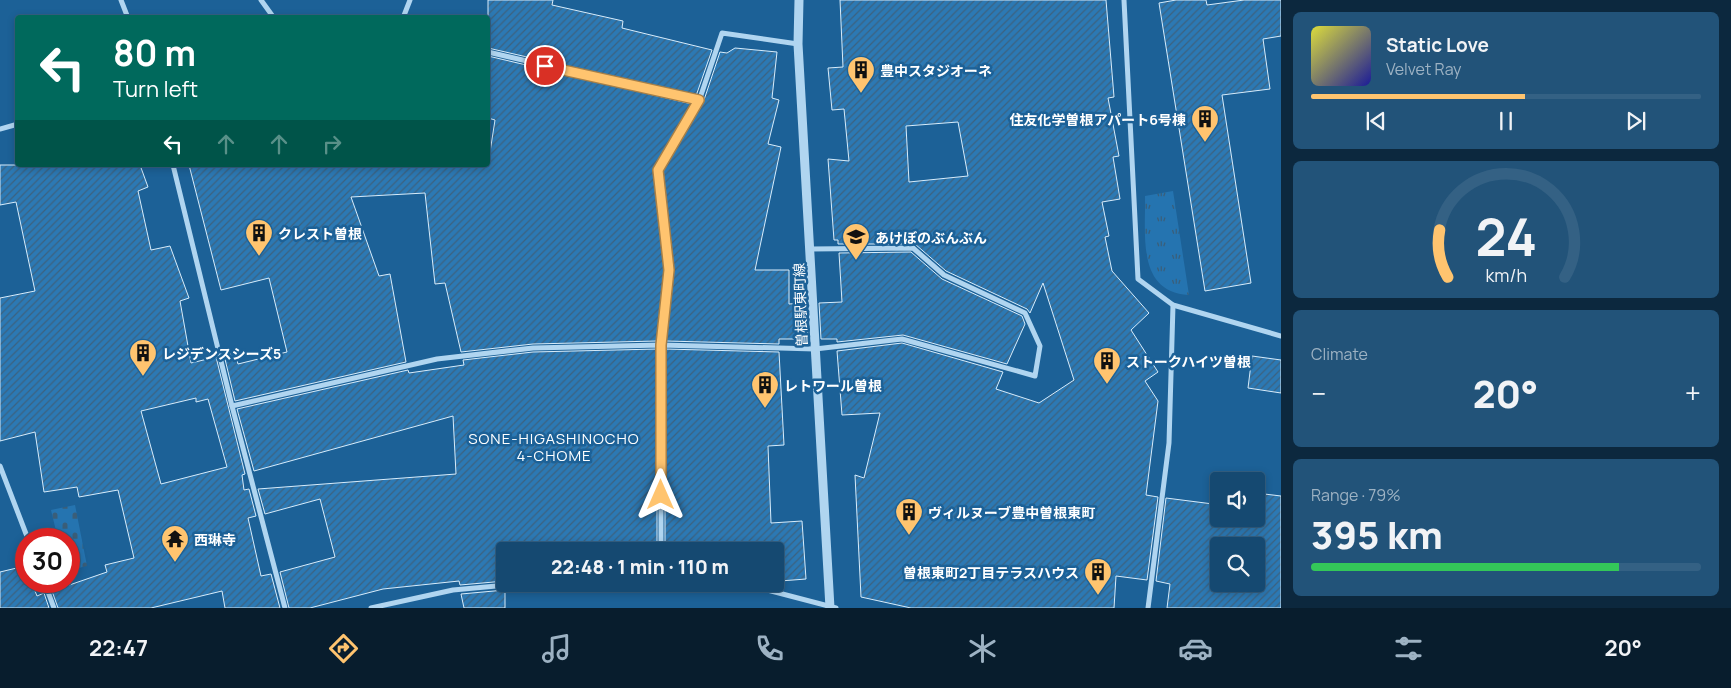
<!DOCTYPE html>
<html lang="en">
<head>
<meta charset="utf-8">
<style>
  body { margin:0; font-family:Manrope,"Noto Sans JP",sans-serif; background:#225379; color:#f1f3f6; height:100vh; display:flex; flex-direction:column; font-size:19px; white-space:nowrap }
  * { box-sizing:border-box; margin:0 }
  p { font-size:16px; color:#9db2c3 }
  .icon { flex:none; width:28px; height:28px; fill:none; stroke:currentColor; stroke-width:2; stroke-linecap:round; stroke-linejoin:round }
  .map { position:relative; flex:1; overflow:hidden }
  .side { display:flex; flex-direction:column; gap:12px; padding:12px; background:#0c283e; width:450px }
  .side>* { flex:none }
  .guide { position:absolute; left:15px; top:15px; width:475px; height:152px; border-radius:5px; box-shadow:0 2px 8px #0003,0 0 0 1px #346184; background:#00695c; color:#fff; overflow:hidden }
  .controls { position:absolute; left:1210px; top:472px; display:grid; gap:10px }
  .controls a { display:grid; place-items:center; width:55px; height:55px; border-radius:5px; background:#154971; box-shadow:0 2px 8px #0003,0 0 0 1px #346184; font-size:25px }
  .speed { position:absolute; left:15px; top:528px; display:flex; gap:10px; font-size:25px; font-weight:700; text-align:center }
  .speed>* { display:grid; place-content:center; width:65px; height:65px; border-radius:50%; background:#154971; box-shadow:0 2px 8px #0003,0 0 0 1px #346184; line-height:1 }
  .speed .limit { border:8px solid #d22; background:#fff; color:#111 }
  .pin { position:absolute; display:grid; place-items:center; width:42px; height:42px; color:#fff; margin:-21px; border:2px solid #fff; border-radius:50%; box-shadow:0 1px 5px #0007 }
  .me { position:absolute; width:55px; margin:-28px; rotate:0deg; stroke-linejoin:round; filter:drop-shadow(0 0 4px #0008) }
  .turn { display:flex; align-items:center; gap:18px; height:105px; padding:0 15px; font-size:22px }
  .turn .icon { width:65px; height:65px; stroke-width:2.5 }
  .turn b { display:block; font-size:35px; line-height:42px }
  .lanes { display:flex; align-items:center; height:48px; padding:0 15px; background:#0003; justify-content:center; gap:25px; direction:ltr }
  .lanes .off { opacity:.35 }
  .big { font-size:38px; font-weight:800; line-height:1.1 }
  .side .widget { flex:1; display:flex; flex-direction:column; justify-content:center; gap:8px; min-width:0; padding:0 18px; border-radius:8px; background:#225379 }
  .side .dial { align-items:center; gap:0 }
  .dial svg { height:130px; overflow:visible; fill:none; stroke:#346184; stroke-width:7; stroke-linecap:round; text-anchor:middle }
  .dial text { fill:#f1f3f6; stroke:none }
  .song { display:flex; align-items:center; gap:15px }
  .cover { width:60px; height:60px; border-radius:8px; background:linear-gradient(135deg,hsl(60 70% 55%),hsl(240 70% 35%)) }
  .played { height:5px; border-radius:2px; background:linear-gradient(90deg,#ffc46f 55%,#346184 55%) }
  .keys { display:flex; justify-content:space-around; direction:ltr }
  .heat { display:flex; justify-content:space-between; align-items:center; font-size:28px; direction:ltr }
  .charge { height:8px; border-radius:4px; background:linear-gradient(90deg,#34c759 79%,#346184 0) }
  .trip { position:absolute; left:496px; top:542px; width:288px; height:50px; border-radius:5px; background:#154971; box-shadow:0 2px 8px #0003,0 0 0 1px #346184; font-weight:800; line-height:50px; text-align:center }
  .menu { display:flex; height:80px; justify-content:space-around; align-items:center; background:#081d2d; color:#9db2c3 }
  .menu .icon { width:35px; height:35px }
  .menu .current { color:#ffc46f }
  .menu b { font-size:22px; color:#f1f3f6 }
  main { display:flex; flex:1; min-height:0 }
  .map>svg:first-child { display:block }
</style>
</head>
<body>
<main>
<div class="map">
<svg width="1281" height="608" viewBox="0 0 1281 608">
  <defs>
    <pattern id="cemetery-stones" width="16" height="16" patternUnits="userSpaceOnUse" patternTransform="scale(1.25)"><rect width="16" height="16" fill="#2574b0"/><path d="M2 7V4a2 2 0 0 1 4 0v3zM10 15v-3a2 2 0 0 1 4 0v3z" fill="#3a5e79"/></pattern>
    <pattern id="park-tufts" width="24" height="20" patternUnits="userSpaceOnUse" patternTransform="scale(1.25)"><rect width="24" height="20" fill="#2574b0"/><path d="M3 7l-1-3M5 7V3M7 7l1-3M15 17l-1-3M17 17v-4M19 17l1-3" fill="none" stroke="#3a5e79"/></pattern>
    <pattern id="building-hatch" width="6" height="6" patternUnits="userSpaceOnUse" patternTransform="scale(1.25)"><rect width="6" height="6" fill="#2c79b4"/><path d="M-1 1l2-2M0 6l6-6M5 7l2-2" fill="none" stroke="#3c6280"/></pattern>
  </defs>
  <rect width="100%" height="100%" fill="#1c6197"/>
  <path fill="url(#cemetery-stones)" d="M75,505l12,61 -18,4v-31h-11l-7,-29z"/>
  <path fill="url(#park-tufts)" d="M1173,191l16,104c-53,-3 -43,-61 -44,-99z"/>
  <g fill="url(#building-hatch)" stroke="#d7ecfb" fill-rule="evenodd">
    <path d="M488,0h65l-1,5 71,16 -1,7 90,22 -16,46 -208,-48z"/>
    <path d="M840,0h266l8,97 -6,1 11,58 -6,1 7,42 -18,3 7,34 -4,1 7,34 37,42 -18,17 27,42 -13,9 13,20 -12,94 12,2 -11,83 -31,-4 -2,32h-203l-50,-11 -6,-122 9,3 16,-65 -38,2 -5,-64 65,-8 101,29 -7,17 43,14 35,-23 -31,-97 -13,30 -3,-4 -81,-38 -31,-27h-77v-4h-4l-6,-81 21,2 -5,-52 -12,1 -4,-42 15,-1zM958,122l10,54 -59,6 -3,-56z"/>
    <path d="M1176,0h30l1,5 37,-5h37v36l-18,3 7,50 -48,6 29,188 -46,8 -46,-288z"/>
    <path d="M735,48l42,4 -5,46 7,2 -11,44 13,3 -26,123h34v34l17,-1 2,36h-29v5l-113,-3 7,-71 -10,-99 40,-68 17,-51 7,1z"/>
    <path d="M488,56l204,48 -38,66 11,100 -8,71 -124,3 -72,8 -16,-69 -10,1 -10,-91 -74,4 28,79 11,-2 16,88 -171,39 -11,-46 11,-2 3,11 49,-12 -18,-74 -48,12 -32,-125h299l7,-45 -7,-2z"/>
    <path d="M0,165h140l8,22 -10,4 13,59 19,-4 19,52 -9,3 11,62 25,-6 29,117 -3,1 2,15 5,-1 7,27 -8,2 13,58 10,-2 9,34h-55l-3,-17 -71,17h-93l-6,-17 55,-19 -2,-7 29,-7 -16,-68 -39,7 -2,-10 -33,5 -9,-60 -35,9v-143l35,-7 -19,-89 -16,3zM196,398v4l12,-3 19,68 -66,17 -20,-73z"/>
    <path d="M911,252l31,27 80,37 3,8 -18,40 -104,-29 -66,7v-3h-16l-2,-36 23,-1 -3,-49z"/>
    <path d="M657,349v202h-152v30l-45,4 -1,-4 -76,8 -73,19h-21l-9,-36 55,-15 -15,-58 -55,15 -7,-25 198,-15 -3,-58 -199,55 -17,-62 171,-39 1,3 55,-8 -1,-5 70,-8z"/>
    <path d="M665,349l114,3 5,93 -16,1 3,77 31,-2 4,58 -26,2v-4h-5v-26h-110z"/>
    <path d="M1252,356l29,4v33l-33,-5z"/>
    <path d="M1215,488h4v31h37v-26l25,3v112h-114l3,-24 -14,-3 10,-83 47,6zM1219,546h37v38h-37z"/>
    <path d="M25,566l1,15h5l6,15 7,-3 5,15h-49v-36z"/>
    <path d="M505,590v18h-41l-3,-14z"/>
  </g>
  <g fill="none" stroke-linecap="round" stroke-linejoin="round">
    <g stroke="#b0d5f0" stroke-width="5">
      <path d="M121,0l7,18"/>
      <path d="M261,0l13,18"/>
      <path d="M1124,0l14,279 35,26 108,31"/>
      <path d="M403,18l7,-18"/>
      <path d="M488,52l211,49"/>
      <path d="M0,129l18,-5"/>
      <path d="M173,165l59,241 53,202"/>
      <path d="M232,406l205,-47 96,-11 128,-3 154,4 87,-10 133,37 5,-30 -15,-33 -81,-38 -31,-27 -102,1"/>
      <path d="M0,466l28,73"/>
      <path d="M661,551v-206l8,-75 -11,-100 41,-69 23,-68 76,11"/>
      <path d="M44,581l10,27"/>
      <path d="M744,584l92,24"/>
      <path d="M371,608l82,-18 65,-6"/>
      <path d="M1148,608l21,-165 4,-138"/>
    </g>
    <path stroke="#b0d5f0" stroke-width="9" d="M799,0l-1,44 32,564"/>
  </g>
  <g fill="none" stroke-linecap="round" stroke-linejoin="round">
    <defs>
      <path id="route" d="M545,66l154,34 -41,70 11,100 -8,75v150"/>
    </defs>
    <use href="#route" stroke="#a67f48" stroke-width="12"/>
    <use href="#route" stroke="#ffc46f" stroke-width="9"/>
  </g>
  <defs>
    <symbol id="building-pin" viewBox="-11 -11 22 30"><path d="M0 17L-7.5 6A9.5 9.5 0 1 1 7.5 6Z" fill="#ffc46f" stroke="#1c6197"/><path d="M-4-6H4V6H1V3H-1V6H-4ZM-2.5-4.3h1.7v1.8h-1.7ZM.8-4.3h1.7v1.8H.8ZM-2.5-1h1.7V.8h-1.7ZM.8-1h1.7V.8H.8Z" fill="#111"/></symbol>
    <symbol id="school-pin" viewBox="-11 -11 22 30"><path d="M0 17L-7.5 6A9.5 9.5 0 1 1 7.5 6Z" fill="#ffc46f" stroke="#1c6197"/><path d="M0-5L7-2L0 1L-7-2ZM-4 1L0 2.5L4 1V4Q0 6-4 4Z" fill="#111"/></symbol>
    <symbol id="temple-pin" viewBox="-11 -11 22 30"><path d="M0 17L-7.5 6A9.5 9.5 0 1 1 7.5 6Z" fill="#ffc46f" stroke="#1c6197"/><path d="M0-6L5-2H3V0L6.5 2.5H4V6H1.5V3h-3V6H-4V2.5H-6.5L-3 0V-2H-5Z" fill="#111"/></symbol>
  </defs>
  <g fill-rule="evenodd">
    <use href="#building-pin" x="845" y="54" width="32" height="43"/>
    <use href="#building-pin" x="1189" y="103" width="32" height="43"/>
    <use href="#building-pin" x="243" y="217" width="32" height="43"/>
    <use href="#school-pin" x="840" y="221" width="32" height="43"/>
    <use href="#building-pin" x="127" y="337" width="32" height="43"/>
    <use href="#building-pin" x="1091" y="345" width="32" height="43"/>
    <use href="#building-pin" x="749" y="369" width="32" height="43"/>
    <use href="#building-pin" x="893" y="496" width="32" height="43"/>
    <use href="#temple-pin" x="159" y="523" width="32" height="43"/>
    <use href="#building-pin" x="1082" y="556" width="32" height="43"/>
  </g>
  <g text-anchor="middle" dominant-baseline="central" stroke-width="5" stroke-linejoin="round" paint-order="stroke">
    <g font-size="14" font-weight="bold" fill="#fff" stroke="#1c6197" text-anchor="start">
      <text x="880" y="70">豊中スタジオーネ</text>
      <text x="1186" y="119" text-anchor="end">住友化学曽根アパート6号棟</text>
      <text x="278" y="233">クレスト曽根</text>
      <text x="875" y="237">あけぼのぶんぶん</text>
      <text x="162" y="353">レジデンスシーズ5</text>
      <text x="1126" y="361">ストークハイツ曽根</text>
      <text x="784" y="385">レトワール曽根</text>
      <text x="928" y="512">ヴィルヌーブ豊中曽根東町</text>
      <text x="194" y="539">西琳寺</text>
      <text x="1079" y="572" text-anchor="end">曽根東町2丁目テラスハウス</text>
    </g>
    <g font-size="14" fill="#fff" stroke="#1c6197">
      <text transform="translate(800 305) rotate(-92)">曽根駅東町線</text>
    </g>
    <g font-size="15" letter-spacing="1" fill="#fff" stroke="#1c6197">
      <text x="554" y="438">SONE-HIGASHINOCHO<tspan x="554" dy="17">4-CHOME</tspan></text>
    </g>
  </g>
</svg>
<div class="controls">
<a><svg class="icon" aria-label="sound" viewBox="0 0 24 24"><path d="M4 9h4l5-4v14l-5-4H4zM17 9q2 3 0 6"/></svg></a>
<a><svg class="icon" aria-label="search" viewBox="0 0 24 24"><circle cx="10" cy="10" r="6"/><path d="M15 15l6 6"/></svg></a>
</div>
<div class="speed"><div class="limit">30</div></div>
<div class="pin" style="left:545px;top:66px;background:#d93025"><svg class="icon" aria-label="arrive" viewBox="0 0 24 24"><path d="M6 21V4h12l-3 4 3 4H6"/></svg></div>
<svg class="me" style="left:661px;top:495px" viewBox="-20 -20 40 40"><path d="M0-17L14 15 0 8-14 15z" fill="#ffc46f" stroke="#fff" stroke-width="4"/></svg>
<div class="trip">22:48 · 1 min · 110 m</div>
<div class="guide">
<div class="turn"><svg class="icon" aria-label="left" viewBox="0 0 24 24"><path d="M17 20v-9H6M10 6l-5 5 5 5"/></svg><div><b>80 m</b>Turn left</div></div>
<div class="lanes"><svg class="icon" aria-label="left" viewBox="0 0 24 24"><path d="M17 20v-9H6M10 6l-5 5 5 5"/></svg><svg class="icon off" aria-label="ahead" viewBox="0 0 24 24"><path d="M12 20V5M6 11l6-6 6 6"/></svg><svg class="icon off" aria-label="ahead" viewBox="0 0 24 24"><path d="M12 20V5M6 11l6-6 6 6"/></svg><svg class="icon off" aria-label="right" viewBox="0 0 24 24"><path d="M7 20v-9h11M14 6l5 5-5 5"/></svg></div>
</div>
</div>
<section class="side">
<div class="widget">
<div class="song"><i class="cover"></i><div><b>Static Love</b><p>Velvet Ray</p></div></div>
<div class="played"></div>
<div class="keys"><svg class="icon" aria-label="previous" viewBox="0 0 24 24"><path d="M18 5L8 12l10 7zM5 5v14"/></svg><svg class="icon" aria-label="pause" viewBox="0 0 24 24"><path d="M8 5v14M16 5v14"/></svg><svg class="icon" aria-label="next" viewBox="0 0 24 24"><path d="M6 5l10 7-10 7zM19 5v14"/></svg></div>
</div>
<div class="widget dial"><svg viewBox="0 0 100 80">
<path d="M14 69A42 42 0 1 1 86 69"/>
<path d="M14 69A42 42 0 0 1 9 40" stroke="#ffc46f"/>
<text x="50" y="56" font-size="32" font-weight="700">24</text>
<text x="50" y="72" font-size="11">km/h</text>
</svg></div>
<div class="widget"><p>Climate</p>
<div class="heat"><a>−</a><b class="big">20°</b><a>+</a></div>
</div>
<div class="widget"><p>Range · 79%</p><b class="big">395 km</b><div class="charge"></div></div>
</section>
</main>
<nav class="menu">
<b>22:47</b>
<svg class="icon current" aria-label="directions" viewBox="0 0 24 24"><path d="M12 3l9 9-9 9-9-9zM9 14v-3h6M13 9l2 2-2 2"/></svg>
<svg class="icon" aria-label="music" viewBox="0 0 24 24"><path d="M9 18V5l10-2v13"/><circle cx="6" cy="18" r="3"/><circle cx="16" cy="16" r="3"/></svg>
<svg class="icon" aria-label="phone" viewBox="0 0 24 24"><path d="M5 4h4l2 5-3 2q2 4 5 5l2-3 5 2v4C11 20 4 13 5 4z"/></svg>
<svg class="icon" aria-label="climate" viewBox="0 0 24 24"><path d="M12 3v18M4 7l16 10M4 17L20 7"/></svg>
<svg class="icon" aria-label="car" viewBox="0 0 24 24"><path d="M5 17H2v-5l4-1 3-4h7l3 4 3 1v5h-3M9 17h6M6 11h13"/><circle cx="7" cy="17" r="2"/><circle cx="17" cy="17" r="2"/></svg>
<svg class="icon" aria-label="filters" viewBox="0 0 24 24"><path d="M4 7h16M4 17h16"/><circle cx="9" cy="7" r="2"/><circle cx="15" cy="17" r="2"/></svg>
<b>20°</b>
</nav>
</body>
</html>
